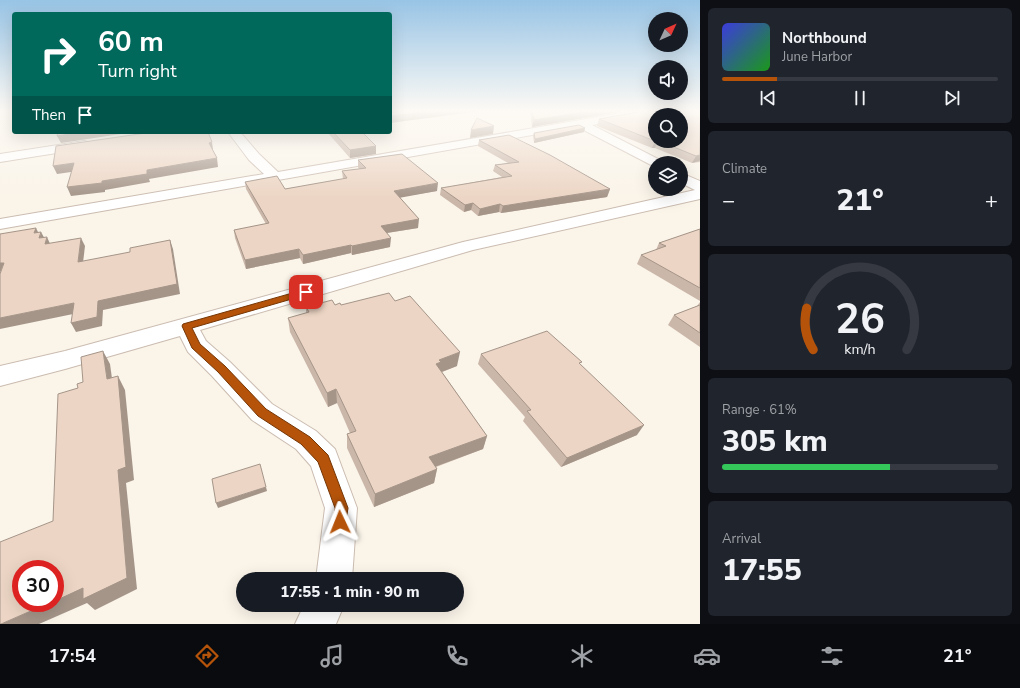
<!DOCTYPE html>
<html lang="en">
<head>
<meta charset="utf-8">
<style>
  body { margin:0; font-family:"Nunito Sans",sans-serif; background:#20242c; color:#f1f3f6; height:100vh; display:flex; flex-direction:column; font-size:15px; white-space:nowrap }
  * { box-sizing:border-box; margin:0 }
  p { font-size:13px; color:#9ea1a6 }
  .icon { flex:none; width:22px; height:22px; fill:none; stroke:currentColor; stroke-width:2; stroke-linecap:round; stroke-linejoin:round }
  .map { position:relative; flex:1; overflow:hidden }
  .details { display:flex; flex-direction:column; gap:8px; padding:8px; background:#0d0f14; width:320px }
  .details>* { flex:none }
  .guide { position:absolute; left:12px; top:12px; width:380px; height:122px; border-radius:4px; box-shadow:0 4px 16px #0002; background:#00695c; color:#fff; overflow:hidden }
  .needle { width:26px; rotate:46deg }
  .controls { position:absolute; left:648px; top:12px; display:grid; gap:8px }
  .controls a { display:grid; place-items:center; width:40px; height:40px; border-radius:50%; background:#171b24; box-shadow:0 4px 16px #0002; font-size:20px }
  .speed { position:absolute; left:12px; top:560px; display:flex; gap:8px; font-size:20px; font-weight:700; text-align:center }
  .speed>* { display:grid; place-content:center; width:52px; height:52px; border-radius:50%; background:#171b24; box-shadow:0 4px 16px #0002; line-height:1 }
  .speed .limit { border:6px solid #d22; background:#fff; color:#111 }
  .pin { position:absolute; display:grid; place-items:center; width:34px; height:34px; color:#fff; margin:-17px; border-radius:8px; box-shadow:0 2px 6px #0006 }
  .me { position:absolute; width:44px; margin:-22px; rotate:358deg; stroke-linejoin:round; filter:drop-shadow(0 0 3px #0008) }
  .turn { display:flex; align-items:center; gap:14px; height:84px; padding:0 20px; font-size:18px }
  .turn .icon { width:52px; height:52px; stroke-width:2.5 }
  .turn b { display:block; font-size:28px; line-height:34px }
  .then { display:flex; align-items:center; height:38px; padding:0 20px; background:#0003; gap:8px; font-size:15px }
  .big { font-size:30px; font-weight:800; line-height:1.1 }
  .details .widget { flex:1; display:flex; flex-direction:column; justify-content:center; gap:6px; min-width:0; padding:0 14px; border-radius:6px; background:#20242c }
  .details .dial { align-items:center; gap:0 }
  .dial svg { height:104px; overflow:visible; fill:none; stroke:#363941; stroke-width:7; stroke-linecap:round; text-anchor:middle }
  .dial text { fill:#f1f3f6; stroke:none }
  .song { display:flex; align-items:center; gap:12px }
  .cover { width:48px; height:48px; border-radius:6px; background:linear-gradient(135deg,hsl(240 70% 55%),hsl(120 70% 35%)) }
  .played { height:4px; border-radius:2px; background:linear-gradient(90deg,#b45309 20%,#363941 20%) }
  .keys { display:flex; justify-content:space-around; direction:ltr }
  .heat { display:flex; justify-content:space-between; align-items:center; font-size:22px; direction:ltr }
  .charge { height:6px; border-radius:3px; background:linear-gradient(90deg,#34c759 61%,#363941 0) }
  .trip { position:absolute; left:236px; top:572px; width:228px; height:40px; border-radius:20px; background:#171b24; box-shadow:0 4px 16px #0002; font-weight:800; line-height:40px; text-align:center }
  .tab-bar { display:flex; height:64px; justify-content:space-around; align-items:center; background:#090b0e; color:#9ea1a6 }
  .tab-bar .icon { width:28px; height:28px }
  .tab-bar .selected { color:#b45309 }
  .tab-bar b { font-size:18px; color:#f1f3f6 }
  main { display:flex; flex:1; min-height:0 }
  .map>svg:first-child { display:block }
</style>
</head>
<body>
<main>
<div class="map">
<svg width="700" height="624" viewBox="0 0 700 624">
  <rect width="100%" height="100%" fill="#faf4e9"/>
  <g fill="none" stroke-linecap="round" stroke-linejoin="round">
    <defs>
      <g id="minor">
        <path d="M633,111h24l-5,3 -60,11 68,35 2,3h-7v4l-77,-40 -578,102v-10l264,-45 -15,-14 -21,-28h12l19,22 19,18z"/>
        <path d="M84,141l4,1 2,3 -2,3 -88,14v-8z"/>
        <path d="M681,173l19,8v18l-227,51 -273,80 6,11 24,21 42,42 44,27 19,18 22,59 -5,71h-36l9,-71 -14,-42 -15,-17 -44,-29 -40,-44 -24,-24 -8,-16 -115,33 -65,17v-20l65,-15 398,-109 232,-52 -14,-7z"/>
        <path d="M304,605h40l-8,19h-41z"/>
      </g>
    </defs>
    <use href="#minor" stroke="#cbbcb0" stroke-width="2"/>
    <use href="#minor" fill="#fff" fill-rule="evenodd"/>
  </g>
  <g fill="#cbb7a9">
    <path d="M530,111h94l-92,16z"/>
    <path d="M700,111v51l-8,1 -37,-15h-3l-55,-22 2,-7z"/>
    <path d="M585,128l-1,4 -50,11 -1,-7 1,-3z"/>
    <path d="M327,132h35l14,14v8l-26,4z"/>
    <path d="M479,140l131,49 -3,8 -106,16 -2,-1 -21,4 -7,-6 -7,2 -24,-17 1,-7 61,-11 -9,-6 2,-6 13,-2 -30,-17z"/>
    <path d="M358,160l79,31 -37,6 18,31 -31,5 3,14 -38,8 -1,-2 -48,11 -3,-6 -54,11 -11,-31 -1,-8 32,-6 -20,-35 -1,-7 40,7 58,-10 -1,-8 17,-2 -1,-2z"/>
    <path d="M700,229v72l-63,-37 4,-9 15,-5 3,-7z"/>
    <path d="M395,301l62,65 -15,6 45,64 -4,13 -47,18 1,2 -3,14 -60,24 -27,-59v-14l3,-1 -13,-30 -9,4 -38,-75 -2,-14 18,-5v-6l29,-2h6z"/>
    <path d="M700,302v45l-32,-22 6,-10 23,-9z"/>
    <path d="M481,354l99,11 57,70 -76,32 -38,-46 2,-4 -47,-53z"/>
  </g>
  <g fill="#a59589">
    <path d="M428,111h53l-91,12v-7z"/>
    <path d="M589,111h35l-92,16 2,-7z"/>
    <path d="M494,126l-1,8 -23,4 1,-8z"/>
    <path d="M585,128l-1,4 -50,11 1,-4z"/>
    <path d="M82,132h52l-73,11 -4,-7z"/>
    <path d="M207,132h13l-13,2z"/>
    <path d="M655,141h3l-3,7h-3z"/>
    <path d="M212,142l1,8 -2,1 -2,-8z"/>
    <path d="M376,146v8l-26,4v-8z"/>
    <path d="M700,155v5l-1,1 -7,2 4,-7z"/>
    <path d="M217,158l1,9 -69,12 1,3 -45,8v2l-34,4 -4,-9 35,-6 45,-11z"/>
    <path d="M74,163l4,8 -21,3 -4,-8z"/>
    <path d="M438,183l-1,8 -44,8 1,-8z"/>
    <path d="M610,189l-3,8 -106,16 2,-7z"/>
    <path d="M473,203l-2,7 -7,2 1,-7z"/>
    <path d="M500,204l-1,8 -21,4 2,-7z"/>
    <path d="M419,219l-1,9 -38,6 1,-8z"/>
    <path d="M36,228l4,8 1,-4 5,9 1,-4 4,9 -2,7 -15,-20z"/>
    <path d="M81,238l4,8 -3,25 -4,-9z"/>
    <path d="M391,238l-1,9 -38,8v-9z"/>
    <path d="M170,240l3,9 7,45 -77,16 -1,16 -26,6 -5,-9 27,-22z"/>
    <path d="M351,245v8l-48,11v-9z"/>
    <path d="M299,249l1,9 -54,11 -1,-9z"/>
    <path d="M0,263h4l-4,10z"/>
    <path d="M74,303l4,10 -78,16v-11z"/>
    <path d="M103,351l7,13 4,29 -7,-14z"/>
    <path d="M460,352l-3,14 -18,7 -3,-9 3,-4z"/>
    <path d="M118,376l7,14 9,90 -8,3 11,106 -42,21 -8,-7 -48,21h-38l48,-21h6v-2l63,-131z"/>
    <path d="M336,389l1,14 -9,4 -1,-14z"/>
    <path d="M644,425l-7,10 -76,32 6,-9z"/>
    <path d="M487,436l-4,13 -57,21 3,-13z"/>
    <path d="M437,469l-3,14 -60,24 1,-13z"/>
    <path d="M266,487l1,4 -49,17 -2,-5z"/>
  </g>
  <g fill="#ecd5c4" stroke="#a59589">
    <path d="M390,111h38l-38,5z"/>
    <path d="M532,111h57l-55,9z"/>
    <path d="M644,111h56v44l-4,1 -37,-15h22v-26h-26v26h2h-2l-56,-22z"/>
    <path d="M477,118l17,8 -23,4z"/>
    <path d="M579,125l6,3 -50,11 -1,-6z"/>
    <path d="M58,132h24l-25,4z"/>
    <path d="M153,132h55l4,10 -3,1 8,15 -70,12v4l-45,7v2l-35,4 7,-24 -21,3 3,-20z"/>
    <path d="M333,132h29l14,14 -26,4z"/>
    <path d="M509,135l41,20 60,34 -107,17 -3,-2 -20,5 -7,-6 -8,2 -24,-17 71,-12 -17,-11 24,-3 -40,-22z"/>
    <path d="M402,154l36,29 -44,8 25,28 -38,7 10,12 -39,8 -1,-1 -48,10 -4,-6 -54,11 -11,-30 35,-7 -24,-41 32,-6 8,13 62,-11 -5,-7 24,-3 -8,-8z"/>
    <path d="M36,228l-2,5 7,-1 -2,6 8,-1 -2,7 36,-6 -3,24 52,-10v-4l40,-8 7,44 -79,17 -1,16 -26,6 3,-20 -74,15v-44l4,-11h-4v-29z"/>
    <path d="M700,229v59l-59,-33 25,-9 -7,-3z"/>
    <path d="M389,293l6,8 15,-5 50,56 -21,8 2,2 -5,2 51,72 -58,21 8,12 -62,25 -28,-60 9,-3 -20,-42 -9,4 -39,-75 21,-6 -3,-5 26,-7 3,5 5,-2 1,2z"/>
    <path d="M700,305v28l-26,-18z"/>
    <path d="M547,331l35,31 -3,1 65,62 -77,33 -40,-47 4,-1 -50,-56z"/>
    <path d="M103,351l4,28 11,-3 8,91 -8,3 9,108 -44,21v-11l-28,13v-32h-34v34h28l-48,21h-1v-82l53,-21 5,-127 20,-6 -1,-4 6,-2 -2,-25z"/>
    <path d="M260,464l6,23 -50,16 -4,-24z"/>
  </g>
  <linearGradient id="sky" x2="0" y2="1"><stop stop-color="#98c4e5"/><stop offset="0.56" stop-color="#fdfaf5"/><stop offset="1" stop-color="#fdfaf5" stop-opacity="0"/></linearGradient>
  <rect width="700" height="198" fill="url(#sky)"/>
  <path fill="#b45309" stroke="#753606" d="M303,290h6l1,2 -1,2 -117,34 8,16 25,22 41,43 44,28 18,18 20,53 -3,19 -5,2 -5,-2 -2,-5 2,-14 -17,-46 -17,-18 -43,-28 -40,-44 -26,-24 -10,-22 1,-2z"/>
</svg>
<div class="controls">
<a><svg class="needle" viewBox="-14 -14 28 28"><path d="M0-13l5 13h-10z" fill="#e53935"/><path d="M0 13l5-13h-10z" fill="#9ea1a6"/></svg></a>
<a><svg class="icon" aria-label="sound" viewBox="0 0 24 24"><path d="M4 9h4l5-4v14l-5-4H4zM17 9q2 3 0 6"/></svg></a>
<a><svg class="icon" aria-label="search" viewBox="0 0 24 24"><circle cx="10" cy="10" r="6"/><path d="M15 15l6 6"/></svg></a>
<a><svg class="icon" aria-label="layers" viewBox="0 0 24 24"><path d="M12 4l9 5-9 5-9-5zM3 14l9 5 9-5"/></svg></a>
</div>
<div class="speed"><div class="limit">30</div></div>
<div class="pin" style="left:306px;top:292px;background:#d93025"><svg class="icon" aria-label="arrive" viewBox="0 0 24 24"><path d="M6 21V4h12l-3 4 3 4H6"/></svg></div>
<svg class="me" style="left:340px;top:522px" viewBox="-20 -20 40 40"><path d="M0-17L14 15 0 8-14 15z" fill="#b45309" stroke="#fff" stroke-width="4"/></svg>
<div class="trip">17:55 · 1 min · 90 m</div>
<div class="guide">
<div class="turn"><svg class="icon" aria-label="right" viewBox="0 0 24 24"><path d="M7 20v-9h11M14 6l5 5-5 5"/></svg><div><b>60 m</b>Turn right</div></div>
<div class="then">Then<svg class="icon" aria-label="arrive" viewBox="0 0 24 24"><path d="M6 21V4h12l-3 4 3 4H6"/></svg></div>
</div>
</div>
<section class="details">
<div class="widget">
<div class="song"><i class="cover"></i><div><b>Northbound</b><p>June Harbor</p></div></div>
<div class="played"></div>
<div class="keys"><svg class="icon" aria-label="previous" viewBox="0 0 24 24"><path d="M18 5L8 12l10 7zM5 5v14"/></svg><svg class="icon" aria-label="pause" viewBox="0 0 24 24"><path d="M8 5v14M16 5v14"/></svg><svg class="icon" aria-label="next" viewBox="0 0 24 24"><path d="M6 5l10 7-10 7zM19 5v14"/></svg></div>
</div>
<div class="widget"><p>Climate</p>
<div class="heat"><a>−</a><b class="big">21°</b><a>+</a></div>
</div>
<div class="widget dial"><svg viewBox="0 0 100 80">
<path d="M14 69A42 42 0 1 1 86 69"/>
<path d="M14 69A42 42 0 0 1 9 37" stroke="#b45309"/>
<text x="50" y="56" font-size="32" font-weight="700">26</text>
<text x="50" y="72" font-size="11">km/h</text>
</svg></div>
<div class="widget"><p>Range · 61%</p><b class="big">305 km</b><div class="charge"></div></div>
<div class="widget"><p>Arrival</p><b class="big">17:55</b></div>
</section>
</main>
<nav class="tab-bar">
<b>17:54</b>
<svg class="icon selected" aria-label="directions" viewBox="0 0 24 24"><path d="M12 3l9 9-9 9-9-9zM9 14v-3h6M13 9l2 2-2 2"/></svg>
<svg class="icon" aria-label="music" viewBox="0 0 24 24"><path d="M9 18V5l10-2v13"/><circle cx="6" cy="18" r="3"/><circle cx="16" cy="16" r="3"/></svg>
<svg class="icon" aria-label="phone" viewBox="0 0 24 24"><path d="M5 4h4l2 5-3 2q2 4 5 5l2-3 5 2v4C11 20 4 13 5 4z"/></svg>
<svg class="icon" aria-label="climate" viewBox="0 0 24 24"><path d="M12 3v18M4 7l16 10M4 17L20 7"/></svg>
<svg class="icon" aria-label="car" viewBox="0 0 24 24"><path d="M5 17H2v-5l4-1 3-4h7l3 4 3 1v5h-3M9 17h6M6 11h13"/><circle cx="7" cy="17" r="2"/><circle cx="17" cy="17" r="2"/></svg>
<svg class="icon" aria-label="filters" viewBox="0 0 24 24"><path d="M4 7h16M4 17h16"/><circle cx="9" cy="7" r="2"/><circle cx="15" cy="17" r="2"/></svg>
<b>21°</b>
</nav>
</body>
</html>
